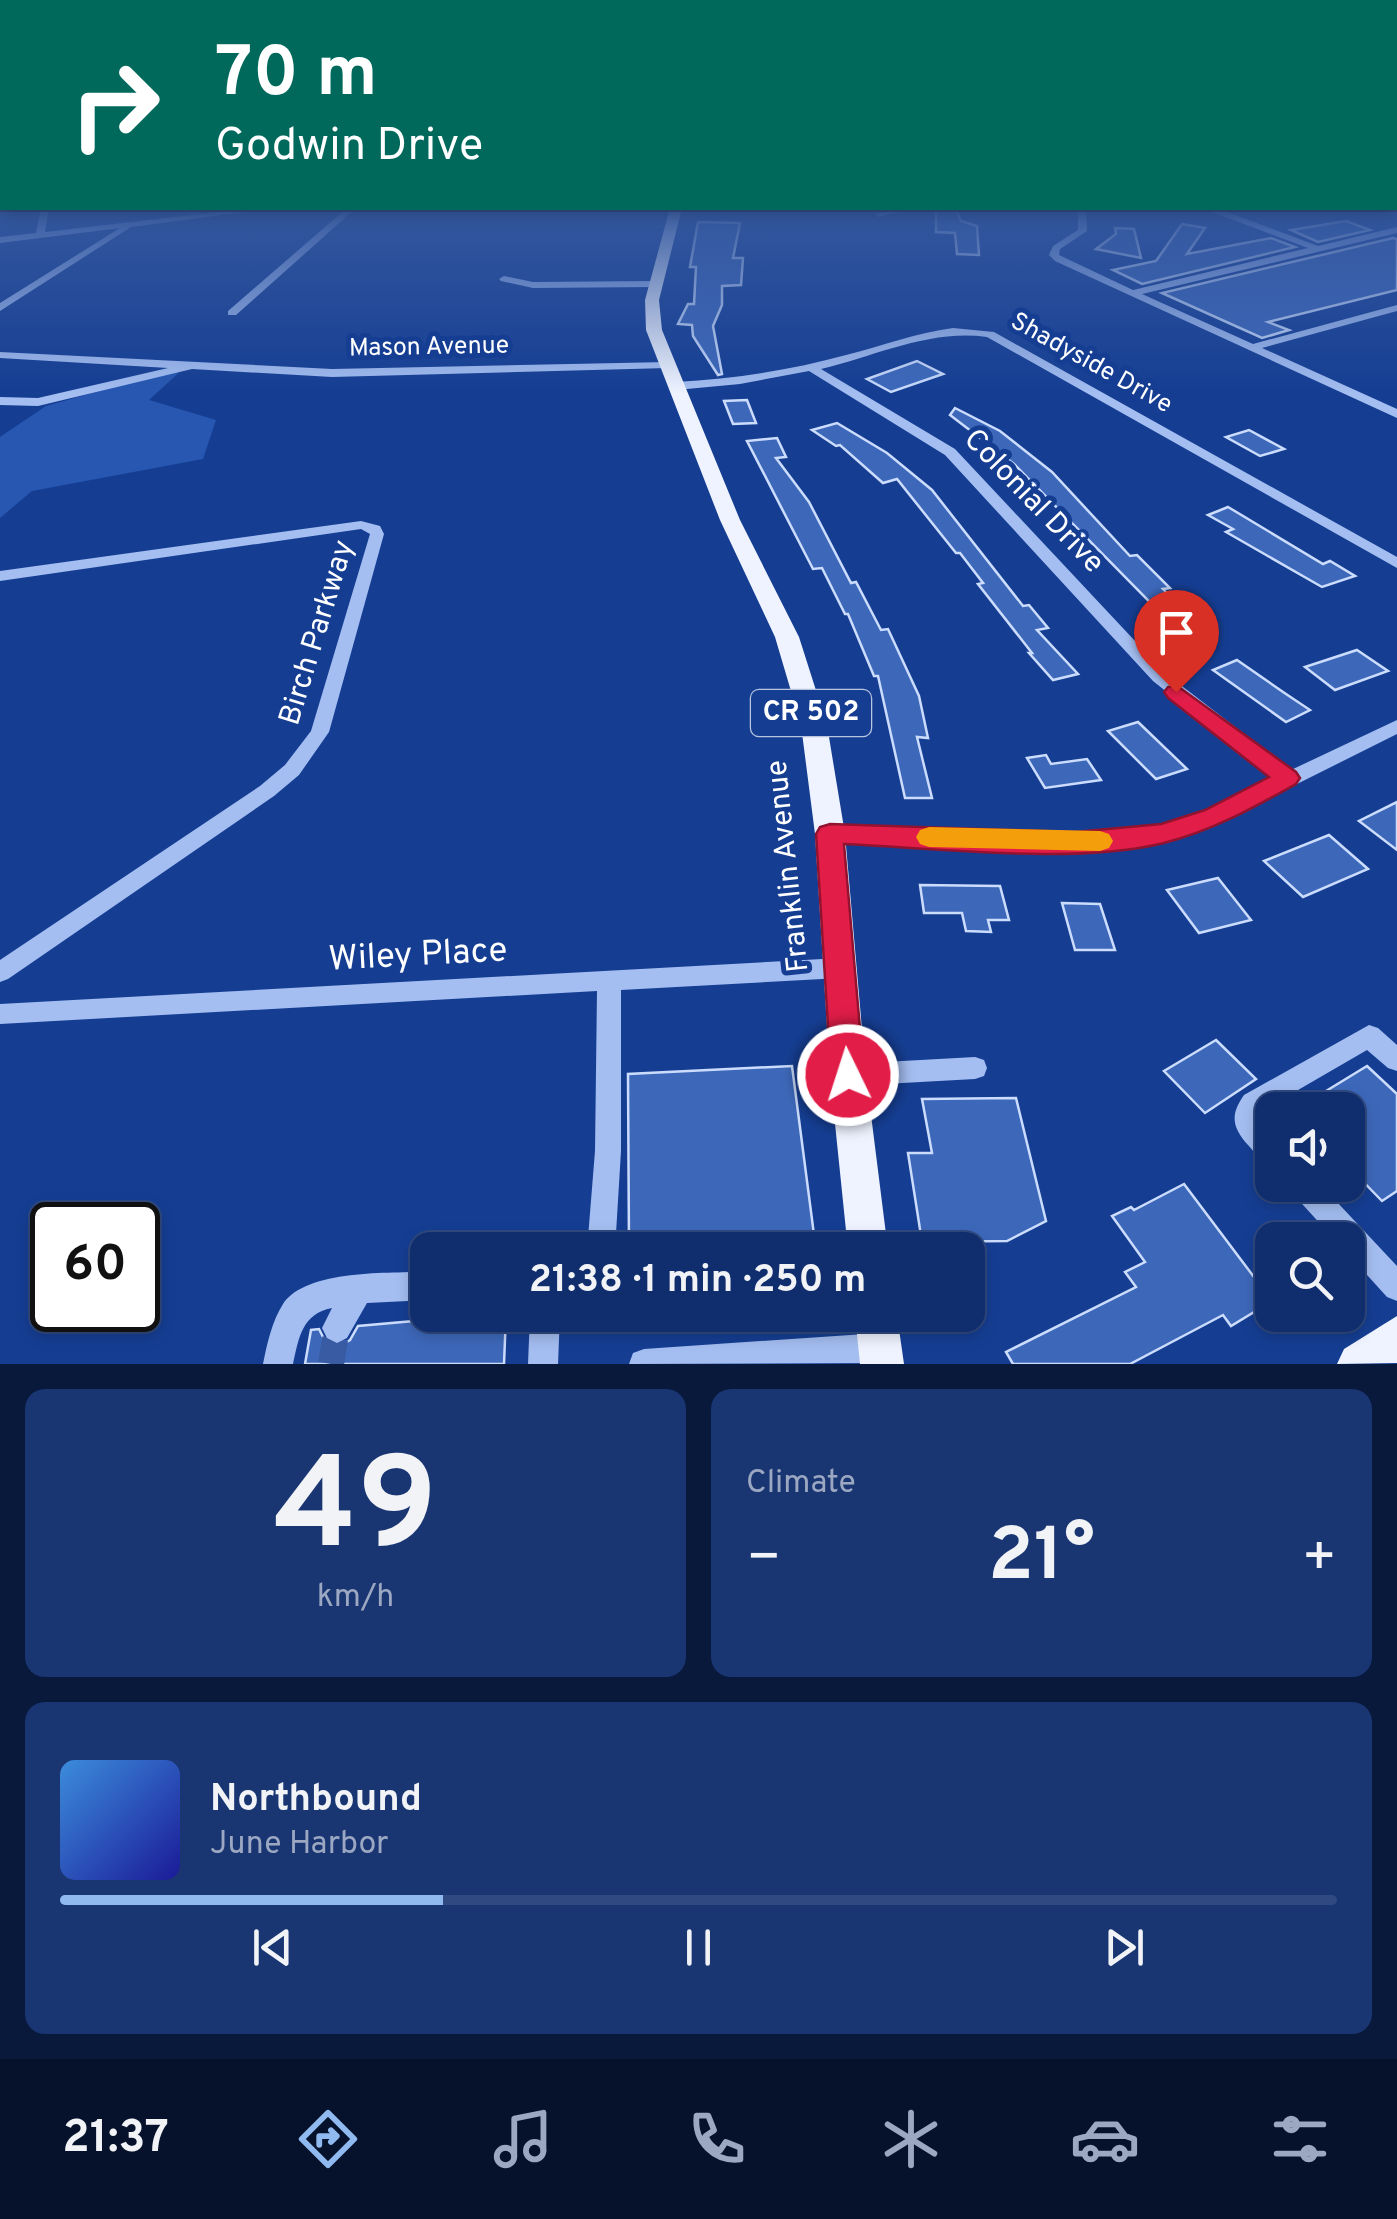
<!DOCTYPE html>
<html lang="en">
<head>
<meta charset="utf-8">
<style>
  body { margin:0; font-family:Overpass,sans-serif; background:#193673; color:#f1f3f6; height:100vh; display:flex; flex-direction:column; font-size:38px; white-space:nowrap }
  * { box-sizing:border-box; margin:0 }
  p { font-size:32px; color:#9ca8c2 }
  .icon { flex:none; width:55px; height:55px; fill:none; stroke:currentColor; stroke-width:2; stroke-linecap:round; stroke-linejoin:round }
  .map { position:relative; height:1364px; overflow:hidden }
  .sheet { display:flex; flex-direction:column; gap:25px; padding:25px; background:#09193c; flex:1 }
  .sheet>* { flex:none }
  .guide { position:absolute; left:0px; top:0px; width:1398px; height:210px; box-shadow:0 5px 15px #0003,0 0 0 2px #304a81; background:#00695c; color:#fff; overflow:hidden }
  .tools { position:absolute; left:1255px; top:1092px; display:grid; gap:20px }
  .tools a { display:grid; place-items:center; width:110px; height:110px; border-radius:20px; background:#102e6e; box-shadow:0 5px 15px #0003,0 0 0 2px #304a81; font-size:50px }
  .speed { position:absolute; left:30px; top:1202px; display:flex; gap:20px; font-size:50px; font-weight:700; text-align:center }
  .speed>* { display:grid; place-content:center; width:130px; height:130px; border-radius:50%; background:#102e6e; box-shadow:0 5px 15px #0003,0 0 0 2px #304a81; line-height:1 }
  .speed .limit { border:5px solid #111; border-radius:15px; background:#fff; color:#111 }
  .pin { position:absolute; display:grid; place-items:center; width:85px; height:85px; color:#fff; margin:-102px -42px; border-radius:50% 50% 50% 0; rotate:-45deg; box-shadow:0 0 10px #0007 }
  .pin .icon { rotate:45deg }
  .me { position:absolute; width:110px; margin:-55px; rotate:356deg; stroke-linejoin:round; filter:drop-shadow(0 0 8px #0008) }
  .turn { display:flex; align-items:center; gap:35px; height:210px; padding:0 50px; font-size:45px }
  .turn .icon { width:130px; height:130px; stroke-width:2.5 }
  .turn b { display:block; font-size:70px; line-height:85px }
  .big { font-size:75px; font-weight:700; line-height:1.1 }
  .sheet .card { flex:1; display:flex; flex-direction:column; justify-content:center; gap:15px; min-width:0; padding:0 35px; border-radius:20px; background:#193673 }
  .sheet .dial { align-items:center; gap:0 }
  .dial b { font-size:130px; line-height:1 }
  .song { display:flex; align-items:center; gap:30px }
  .cover { width:120px; height:120px; border-radius:15px; background:linear-gradient(135deg,hsl(210 70% 55%),hsl(240 70% 35%)) }
  .played { height:10px; border-radius:5px; background:linear-gradient(90deg,#90b9f0 30%,#304a81 30%) }
  .keys { display:flex; justify-content:space-around; direction:ltr }
  .heat { display:flex; justify-content:space-between; align-items:center; font-size:55px; direction:ltr }
  .sheet .tiles { flex:1; display:grid; gap:25px; grid-template-columns:1fr 1fr }
  .card:last-child { grid-column:span 2 }
  .trip { position:absolute; left:410px; top:1232px; width:575px; height:100px; border-radius:20px; background:#102e6e; box-shadow:0 5px 15px #0003,0 0 0 2px #304a81; font-weight:700; line-height:100px; text-align:center }
  .menu { display:flex; height:160px; justify-content:space-around; align-items:center; background:#06122c; color:#9ca8c2 }
  .menu .icon { width:70px; height:70px }
  .menu .active { color:#90b9f0 }
  .menu b { font-size:45px; color:#f1f3f6 }
  .map>svg:first-child { display:block }
</style>
</head>
<body>
<div class="map">
<svg width="1397" height="1364" viewBox="0 0 1397 1364">
  <rect width="100%" height="100%" fill="#153e93"/>
  <path fill="#2757b1" d="M185,367l-36,33 67,20 -13,39 -171,32 -32,27v-81l46,-31z"/>
  <g fill="#3d68ba" stroke="#cbdcfc" stroke-width="2.5">
    <path d="M936,208h19l6,13 16,5 2,29 -22,-1 -2,-21 -19,-1z"/>
    <path d="M1346,221l24,9 -52,12 -27,-12z"/>
    <path d="M698,222l42,1 -7,35h10l-2,27 -19,1v19l-9,21 9,48 -4,1 -25,-39 -1,-11 -14,-1 10,-20h6l2,-37h-6z"/>
    <path d="M1182,224l23,4 -18,26 84,-16 24,9 -153,37 -29,-14 43,-9z"/>
    <path d="M1115,228l19,1 7,29 -45,-9 20,-15z"/>
    <path d="M1393,238l4,1v51l-129,32 21,8 -27,8 -100,-45z"/>
    <path d="M917,361l26,13 -52,18 -24,-13z"/>
    <path d="M747,400l9,23 -23,1 -9,-23z"/>
    <path d="M955,408l45,23 52,41 78,84 7,-1 33,33 -7,1 44,45 -22,4 -171,-174 -64,-49z"/>
    <path d="M837,423l50,30 45,37 91,116 6,-1 19,23 -11,2 41,44 -25,6 -24,-27h3l-54,-69 5,-1 -23,-30h-4l-59,-74 -14,4 -43,-38 -4,1 -24,-16z"/>
    <path d="M1249,430l35,19 -24,7 -34,-19z"/>
    <path d="M777,438l9,19 -10,1 33,44 42,81 5,-1 25,48 7,-1 31,67 9,42 -11,-1 15,61h-27l-27,-122h-4l-26,-62h-3l-23,-46 -9,1 -66,-128z"/>
    <path d="M1228,507l95,57 7,-3 25,15 -33,11 -96,-55 7,-3 -25,-14z"/>
    <path d="M1357,650l31,21 -53,19 -30,-23z"/>
    <path d="M1237,660l49,34 24,16 -24,12 -73,-52z"/>
    <path d="M1138,722l49,47 -31,10 -48,-48z"/>
    <path d="M1046,755l5,9 36,-5 14,21 -56,8 -18,-30z"/>
    <path d="M1397,802v48l-38,-29z"/>
    <path d="M1329,835l39,34 -65,28 -39,-36z"/>
    <path d="M1218,878l33,42 -52,13 -32,-43z"/>
    <path d="M920,885l80,1 9,34h-21l3,12 -25,-1 -4,-18h-38z"/>
    <path d="M1062,903l38,1 15,46h-40z"/>
    <path d="M1216,1040l40,39 -51,34 -41,-42z"/>
    <path d="M792,1066l24,184h-187l-1,-176z"/>
    <path d="M1367,1066l30,28v97l-15,10 -34,-35v-56h-53z"/>
    <path d="M1016,1098l30,123 -39,20 -85,1 -14,-89h24l-10,-54z"/>
    <path d="M1184,1184l88,117 -41,25 -8,-11 -93,49h-117l-7,-12 130,-65 -11,-15 20,-10 -33,-46 19,-9 3,3z"/>
    <path d="M482,1315h24l-2,49h-199l6,-34 8,-1 6,12 14,5 11,-6 8,-14z"/>
  </g>
  <g fill="none" stroke-linecap="round" stroke-linejoin="round">
    <path stroke="#385ba3" stroke-width="26" stroke-dasharray="26 14" stroke-linecap="butt" d="M331,1364l6,-36"/>
    <g fill="#a4bef1" fill-rule="evenodd">
      <path d="M41,208h8l-4,24 207,-24h22l-143,19 -131,84v-8l120,-75 -120,15v-6l36,-4z"/>
      <path d="M347,208h9l-120,107h-8v-4z"/>
      <path d="M899,208h14l-34,9 -4,-3z"/>
      <path d="M1078,208h8l1,23 -27,18 -1,6 74,35 175,-42 -99,-37v-3h7l102,38 79,-19v6l-255,61 111,50 144,-39v6l-135,37 135,61v9l-342,-157 -6,-6 4,-9 25,-16z"/>
      <path d="M504,276l29,6 121,-1 5,3 -5,3 -121,1 -32,-7 -2,-2z"/>
      <path d="M953,328l41,4 403,225v11l-410,-231c-57,-8 -111,19 -166,32l134,80 210,224 126,97 106,-50v14l-176,88 -60,20 -86,9 -252,-12 -3,-5 3,-5 7,-3 245,9 86,-9 46,-14 68,-34 -122,-97 -208,-226 -136,-84 -69,13 -64,6 -6,-4 6,-4c58,-3 115,-12 170,-27 36,-9 70,-22 107,-27z"/>
      <path d="M0,352l332,17 336,-7 6,3 -6,3 -336,9 -140,-8 -154,37 -38,-1v-8l38,1 130,-30 -168,-10z"/>
      <path d="M361,521l19,5 4,8 -55,198 -30,43 -25,21 -266,183 -8,3v-22l260,-174 25,-21 26,-34 59,-197 -9,-5 -361,52v-10z"/>
      <path d="M841,958l8,3 3,7 -3,7 -8,3 -220,12v161l-6,99h-28l8,-99 2,-160 -597,33v-20z"/>
      <path d="M1369,1025l9,3 19,17v26l-9,-3 -21,-18 -105,61 -2,9 12,14v32c-11,-4 -16,-12 -24,-21 -16,-18 -18,-30 -4,-50z"/>
      <path d="M975,1057l9,3 3,8 -3,8 -9,3 -127,7 -9,-3 -3,-8 3,-8 9,-3z"/>
      <path d="M1290,1185h31l76,81v35l-10,-4 -39,-43v-14h-13l-42,-46z"/>
      <path d="M428,1272v28l-61,3 -20,35 -10,5 -10,-5 -5,-10 10,-20c-30,6 -33,29 -39,56h-30c4,-20 9,-43 20,-60 23,-35 108,-31 145,-32z"/>
      <path d="M530,1315h30l-2,49h-30z"/>
      <path d="M880,1333l11,4 4,11 -4,11 -11,4 -251,1 4,-11 11,-4z"/>
    </g>
    <g fill="#eef3ff" fill-rule="evenodd">
      <path d="M670,208h12l-23,92 3,30 78,190 59,117 28,88 18,109 21,241 22,175h-40l-18,-175 -15,-241 -14,-109 -26,-88 -55,-117 -74,-190 -1,-30z"/>
      <path d="M855,1315h42l7,49h-44z"/>
      <path d="M1397,1316v47l-60,1 7,-15z"/>
    </g>
  </g>
  <linearGradient id="sky" x2="0" y2="1"><stop stop-color="#0c2251"/><stop offset="0.52" stop-color="#35589e"/><stop offset="1" stop-color="#35589e" stop-opacity="0"/></linearGradient>
  <rect width="1397" height="394" fill="url(#sky)"/>
  <path fill="#e11d48" stroke="#92132f" stroke-width="2.5" d="M1176,685l120,87 4,6 -4,6c-43,24 -84,47 -132,59 -89,22 -227,5 -320,1l20,231 -5,10 -11,5 -12,-5 -5,-10 -15,-241 4,-7 10,-3 245,8 86,-8 44,-14 64,-33 -101,-79 -4,-6 4,-5z"/>
  <path fill="#f59e0b" d="M929,827l171,4 9,3 4,7 -4,7 -9,3 -171,-4 -9,-3 -4,-7 4,-7z"/>
  <g text-anchor="middle" dominant-baseline="central" stroke-width="10" stroke-linejoin="round" paint-order="stroke">
    <g font-size="25" fill="#fff" stroke="#153e93">
      <text transform="translate(429 348) rotate(-1)">Mason Avenue</text>
      <text transform="translate(1091 364) rotate(29)">Shadyside Drive</text>
    </g>
    <rect fill="#153e93" stroke="#b9c5df" stroke-width="2.5" x="751" y="690" width="120" height="46" rx="8"/>
    <g font-size="28" font-weight="bold" fill="#fff">
      <text x="811" y="713">CR 502</text>
    </g>
    <g font-size="30" fill="#fff" stroke="#153e93">
      <text transform="translate(1033 502) rotate(46)">Colonial Drive</text>
      <text transform="translate(318 633) rotate(-73)">Birch Parkway</text>
      <text transform="translate(789 866) rotate(-96)">Franklin Avenue</text>
    </g>
    <g font-size="35" fill="#fff" stroke="#153e93">
      <text transform="translate(418 956) rotate(-3)">Wiley Place</text>
    </g>
  </g>
</svg>
<div class="tools">
<a><svg class="icon" aria-label="sound" viewBox="0 0 24 24"><path d="M4 9h4l5-4v14l-5-4H4zM17 9q2 3 0 6"/></svg></a>
<a><svg class="icon" aria-label="search" viewBox="0 0 24 24"><circle cx="10" cy="10" r="6"/><path d="M15 15l6 6"/></svg></a>
</div>
<div class="speed"><div class="limit">60</div></div>
<div class="pin" style="left:1176px;top:692px;background:#d93025"><svg class="icon" aria-label="arrive" viewBox="0 0 24 24"><path d="M6 21V4h12l-3 4 3 4H6"/></svg></div>
<svg class="me" style="left:848px;top:1075px" viewBox="-20 -20 40 40"><circle r="17" fill="#e11d48" stroke="#fff" stroke-width="3"/><path d="M0-11L8 9 0 5-8 9z" fill="#fff"/></svg>
<div class="trip">21:38 · 1 min · 250 m</div>
<div class="guide">
<div class="turn"><svg class="icon" aria-label="right" viewBox="0 0 24 24"><path d="M7 20v-9h11M14 6l5 5-5 5"/></svg><div><b>70 m</b>Godwin Drive</div></div>
</div>
</div>
<section class="sheet">
<div class="tiles">
<div class="card dial"><b>49</b><p>km/h</p></div>
<div class="card"><p>Climate</p>
<div class="heat"><a>−</a><b class="big">21°</b><a>+</a></div>
</div>
<div class="card">
<div class="song"><i class="cover"></i><div><b>Northbound</b><p>June Harbor</p></div></div>
<div class="played"></div>
<div class="keys"><svg class="icon" aria-label="previous" viewBox="0 0 24 24"><path d="M18 5L8 12l10 7zM5 5v14"/></svg><svg class="icon" aria-label="pause" viewBox="0 0 24 24"><path d="M8 5v14M16 5v14"/></svg><svg class="icon" aria-label="next" viewBox="0 0 24 24"><path d="M6 5l10 7-10 7zM19 5v14"/></svg></div>
</div>
</div>
</section>
<nav class="menu">
<b>21:37</b>
<svg class="icon active" aria-label="directions" viewBox="0 0 24 24"><path d="M12 3l9 9-9 9-9-9zM9 14v-3h6M13 9l2 2-2 2"/></svg>
<svg class="icon" aria-label="music" viewBox="0 0 24 24"><path d="M9 18V5l10-2v13"/><circle cx="6" cy="18" r="3"/><circle cx="16" cy="16" r="3"/></svg>
<svg class="icon" aria-label="phone" viewBox="0 0 24 24"><path d="M5 4h4l2 5-3 2q2 4 5 5l2-3 5 2v4C11 20 4 13 5 4z"/></svg>
<svg class="icon" aria-label="climate" viewBox="0 0 24 24"><path d="M12 3v18M4 7l16 10M4 17L20 7"/></svg>
<svg class="icon" aria-label="car" viewBox="0 0 24 24"><path d="M5 17H2v-5l4-1 3-4h7l3 4 3 1v5h-3M9 17h6M6 11h13"/><circle cx="7" cy="17" r="2"/><circle cx="17" cy="17" r="2"/></svg>
<svg class="icon" aria-label="filters" viewBox="0 0 24 24"><path d="M4 7h16M4 17h16"/><circle cx="9" cy="7" r="2"/><circle cx="15" cy="17" r="2"/></svg>
</nav>
</body>
</html>
